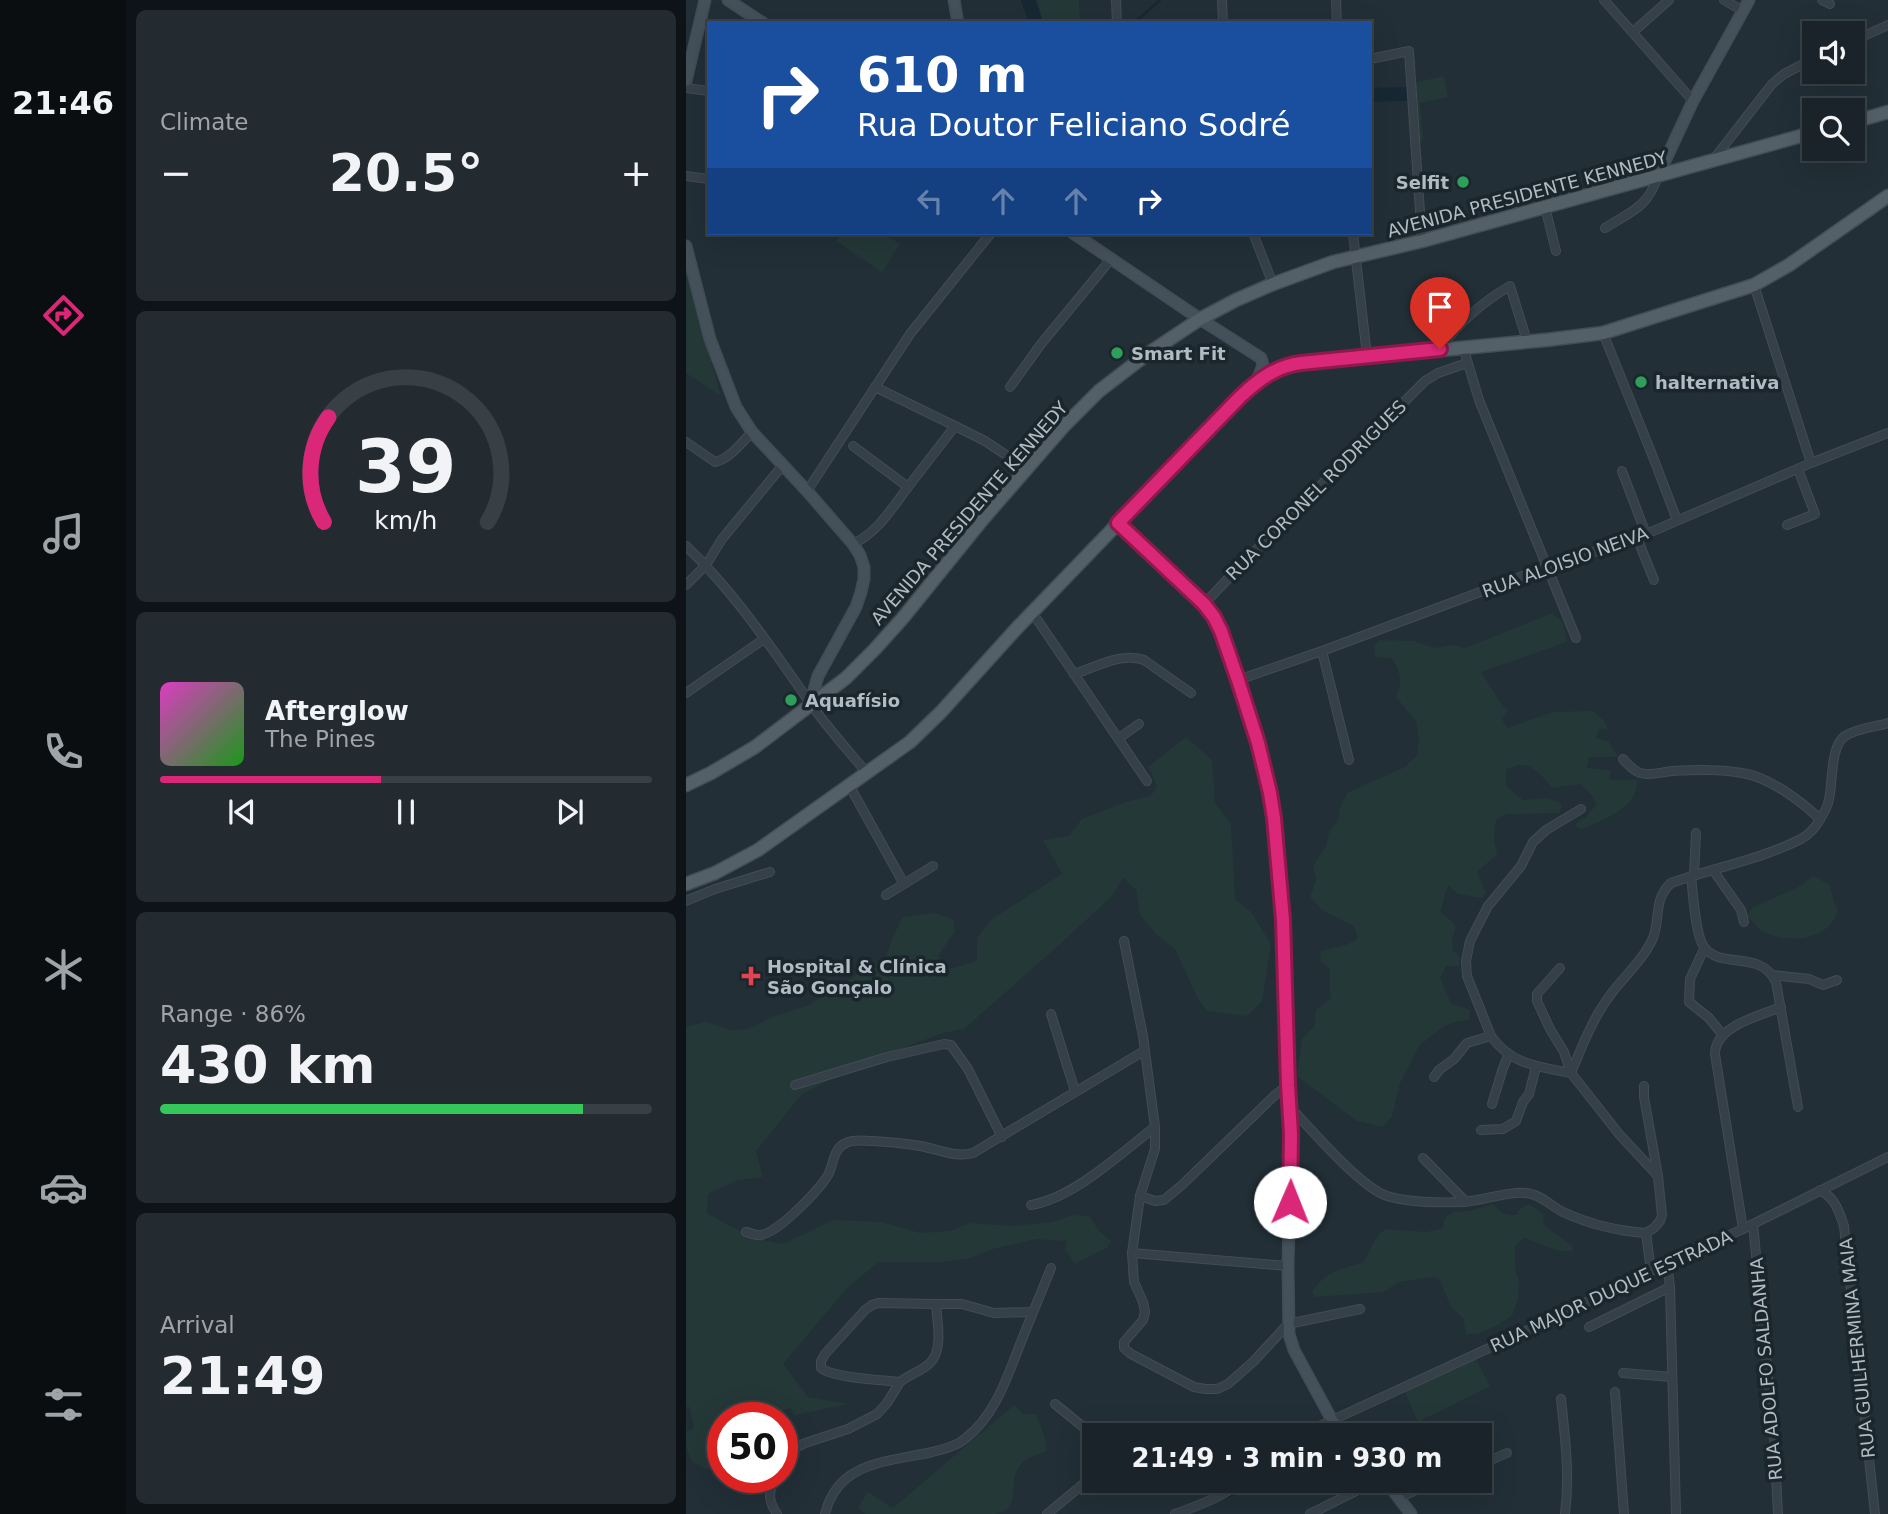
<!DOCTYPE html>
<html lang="en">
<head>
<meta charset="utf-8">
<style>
  body { margin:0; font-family:"DejaVu Sans",sans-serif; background:#232b31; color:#f1f3f6; height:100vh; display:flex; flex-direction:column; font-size:26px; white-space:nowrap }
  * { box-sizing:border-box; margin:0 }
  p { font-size:23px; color:#9fa4a8 }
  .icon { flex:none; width:38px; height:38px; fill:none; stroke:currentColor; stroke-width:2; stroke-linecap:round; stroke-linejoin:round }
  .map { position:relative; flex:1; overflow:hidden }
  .side { display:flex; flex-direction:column; gap:10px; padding:10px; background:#0e1317; width:560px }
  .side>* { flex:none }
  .hud { position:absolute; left:21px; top:21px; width:665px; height:214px; border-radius:0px; box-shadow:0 7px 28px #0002,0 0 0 2px #384046; background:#1a4fa0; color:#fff; overflow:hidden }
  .controls { position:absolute; left:1116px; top:21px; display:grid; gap:14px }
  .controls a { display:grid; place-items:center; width:63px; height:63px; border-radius:0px; background:#1a2329; box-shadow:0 7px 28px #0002,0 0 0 2px #384046; font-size:35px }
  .speed { position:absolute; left:21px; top:1402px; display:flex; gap:14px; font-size:35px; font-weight:700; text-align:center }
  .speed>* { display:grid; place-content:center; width:91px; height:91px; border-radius:50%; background:#1a2329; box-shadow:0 7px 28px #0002,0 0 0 2px #384046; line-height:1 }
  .speed .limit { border:10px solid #d22; background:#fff; color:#111 }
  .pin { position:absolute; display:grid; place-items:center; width:60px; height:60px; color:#fff; margin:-72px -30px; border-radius:50% 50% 50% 0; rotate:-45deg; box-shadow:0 0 7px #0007 }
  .pin .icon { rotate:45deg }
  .me { position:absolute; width:77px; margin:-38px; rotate:1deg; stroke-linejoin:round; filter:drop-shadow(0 0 5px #0008) }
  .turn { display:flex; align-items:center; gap:24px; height:147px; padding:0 35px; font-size:32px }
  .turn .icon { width:91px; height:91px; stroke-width:2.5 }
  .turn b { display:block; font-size:49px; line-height:60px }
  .lanes { display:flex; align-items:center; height:66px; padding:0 35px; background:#0003; justify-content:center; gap:35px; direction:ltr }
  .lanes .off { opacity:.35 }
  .big { font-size:52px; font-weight:600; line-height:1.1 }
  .side .tile { flex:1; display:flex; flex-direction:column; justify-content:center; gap:10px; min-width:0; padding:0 24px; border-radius:10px; background:#232b31 }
  .side .dial { align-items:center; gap:0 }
  .dial svg { height:182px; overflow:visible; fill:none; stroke:#384046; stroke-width:7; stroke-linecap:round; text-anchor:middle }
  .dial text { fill:#f1f3f6; stroke:none }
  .song { display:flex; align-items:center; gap:21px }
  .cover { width:84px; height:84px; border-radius:10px; background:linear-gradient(135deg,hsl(310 70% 55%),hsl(120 70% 35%)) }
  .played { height:7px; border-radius:4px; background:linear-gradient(90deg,#db2777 45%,#384046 45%) }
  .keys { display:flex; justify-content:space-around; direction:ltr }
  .heat { display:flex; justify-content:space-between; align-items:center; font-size:38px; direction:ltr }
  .charge { height:10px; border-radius:5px; background:linear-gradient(90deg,#34c759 86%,#384046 0) }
  .trip { position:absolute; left:396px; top:1423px; width:410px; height:70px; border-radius:0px; background:#1a2329; box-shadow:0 7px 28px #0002,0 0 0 2px #384046; font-weight:600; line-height:70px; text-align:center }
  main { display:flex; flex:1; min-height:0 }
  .tabs { display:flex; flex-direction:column; width:126px; justify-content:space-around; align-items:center; background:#0a0e10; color:#9fa4a8 }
  .tabs .icon { width:49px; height:49px }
  .tabs .current { color:#db2777 }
  .tabs b { font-size:32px; color:#f1f3f6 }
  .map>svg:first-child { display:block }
</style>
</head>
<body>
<main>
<nav class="tabs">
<b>21:46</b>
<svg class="icon current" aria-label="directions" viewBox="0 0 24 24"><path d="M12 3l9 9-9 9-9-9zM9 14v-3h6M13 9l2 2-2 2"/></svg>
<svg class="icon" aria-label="music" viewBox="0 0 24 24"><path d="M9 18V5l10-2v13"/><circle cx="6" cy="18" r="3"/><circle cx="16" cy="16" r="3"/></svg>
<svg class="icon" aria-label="phone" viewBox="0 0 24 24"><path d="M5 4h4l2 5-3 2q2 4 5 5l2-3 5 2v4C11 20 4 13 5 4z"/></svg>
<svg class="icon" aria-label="climate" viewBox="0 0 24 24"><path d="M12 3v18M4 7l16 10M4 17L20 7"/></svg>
<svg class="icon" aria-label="car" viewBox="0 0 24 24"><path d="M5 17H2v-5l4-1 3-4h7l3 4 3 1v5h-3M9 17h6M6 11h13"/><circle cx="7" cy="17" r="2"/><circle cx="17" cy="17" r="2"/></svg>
<svg class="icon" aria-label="filters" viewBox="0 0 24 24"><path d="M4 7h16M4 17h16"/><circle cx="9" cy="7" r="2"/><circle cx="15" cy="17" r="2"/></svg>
</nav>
<section class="side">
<div class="tile"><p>Climate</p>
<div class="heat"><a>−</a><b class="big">20.5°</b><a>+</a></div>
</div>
<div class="tile dial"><svg viewBox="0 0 100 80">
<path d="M14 69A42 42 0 1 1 86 69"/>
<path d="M14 69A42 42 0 0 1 16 23" stroke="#db2777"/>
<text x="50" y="56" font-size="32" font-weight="700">39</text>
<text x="50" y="72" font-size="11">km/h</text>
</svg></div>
<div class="tile">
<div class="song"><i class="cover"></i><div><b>Afterglow</b><p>The Pines</p></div></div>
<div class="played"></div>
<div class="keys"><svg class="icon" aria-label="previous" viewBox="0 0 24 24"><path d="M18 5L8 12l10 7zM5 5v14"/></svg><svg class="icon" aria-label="pause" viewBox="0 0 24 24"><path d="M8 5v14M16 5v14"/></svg><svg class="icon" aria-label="next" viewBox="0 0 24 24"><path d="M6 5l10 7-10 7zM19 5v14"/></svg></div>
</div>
<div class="tile"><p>Range · 86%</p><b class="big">430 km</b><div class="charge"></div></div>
<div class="tile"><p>Arrival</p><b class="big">21:49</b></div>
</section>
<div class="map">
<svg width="1202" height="1514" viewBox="0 0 1202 1514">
  <rect width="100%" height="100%" fill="#222f37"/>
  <g fill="#243837">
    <path d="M351,0h42l1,23h-35l-2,-1z"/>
    <path d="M758,76l4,21 -28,6 3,38 -5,1 -5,-59z"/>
    <path d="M155,233h41l18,11 -18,28 -46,-31z"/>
    <path d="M0,273l35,123 -35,-23z"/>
    <path d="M866,613l11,9 4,20 -86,30 20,31 7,8 -6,8 5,9 46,-16 40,-1 12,11 3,8 -10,-1 -2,9 13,4 9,15h-29l-2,11 24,3 -2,9h28c0,8 -1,15 -7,21 -9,12 -35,23 -49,28l-7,-4 12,-8 10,-12 -3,-9 -13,-12 -28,4c-13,-16 -25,-31 -46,-18v16l17,14 25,-2 14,6 -2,9 -53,1 -11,6 -2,19 3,15 -20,18 9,21 -4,5 -24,-4 -10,-9 -8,27 7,5 9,9 -4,14 1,11 7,6 -1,9h-13l-6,12 11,25 19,7 -1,10 -14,2 -12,5 -23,18 -20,38 -8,33 -9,11 -26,-6 -60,-45 5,-37 13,-14 1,-15 15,-12c-2,-10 0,-20 -2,-30l-8,-6 -1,-10c13,-6 27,-4 38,-14l-4,-12 -32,-16 -12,-13 6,-17 -3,-14 14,-22 2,-12 9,-12 2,-12 7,-15 58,-26 12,-12 2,-16 -3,-18 -20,-24c7,-16 5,-23 -4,-39l-17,-1 -1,-11 6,-6 33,1 21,7 18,-3 13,3z"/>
    <path d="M500,737l26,23 3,43 16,21 4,75 16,13 20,32 -9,57 -15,15 -40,-5 -10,-14 -22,-48 -19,-15 -16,-19 -4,-25 -13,-13 -11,19 -53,49 -95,84 -21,4 -77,29 -64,32 -46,57 7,26 -25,3 -30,14 -1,19 25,14 30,13 21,4 50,-24 49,2 38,11 30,-2 20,-8 44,3 39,-4 20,-7 16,1 11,16 11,9 -3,6 -33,17 -10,-15 2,-8 -30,-2 -44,10 -22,9 -28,4h-64l-32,26 -64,76 25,33 41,7 -55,11 -3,-7 -17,5 1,4 -52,1v57c-30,-13 -37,-8 -37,-44l8,-2 -4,-22h-4v-380l20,-5 26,8 17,-1 23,-12 37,-12 77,-49 7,-20 10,-19 32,-4 19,7 1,11 -17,25 12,13 27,-8v-23l15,-19 70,-45 -19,-34 26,-4 13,-17 44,-17 25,-6 6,-10 -9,-19z"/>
    <path d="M1128,876l16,9 3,15 5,9c-7,32 -51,36 -76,22 -6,-4 -11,-11 -15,-16l6,-8 45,-20z"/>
    <path d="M808,1204c6,9 11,11 23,11l3,-6 9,-5 15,11 -1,8 4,5 25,17 1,6h-14l-35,-13 -9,8v23l4,12 -1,18 -6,17 -16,10 -19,8h-11l-3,-16 -12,-11 -12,-29 -7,-1 -34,5 -14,10 -70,5 -2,-5c13,-20 29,-24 51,-29 9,-14 8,-22 22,-34l41,3 16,-3 3,-11 8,-6 16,-1z"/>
    <path d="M789,1358l15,28 -72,36 -14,-32z"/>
    <path d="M328,1405l9,9h13l9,24 2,13c-7,3 -15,5 -21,9 -18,12 -9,36 -16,46 -4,5 -9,6 -15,8h-130l-7,-7 10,-15 25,16z"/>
  </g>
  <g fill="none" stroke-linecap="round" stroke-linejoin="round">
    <g stroke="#172834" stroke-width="2.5">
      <path d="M448,23l26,-23"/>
      <path d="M536,1499l46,-19"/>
    </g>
    <g stroke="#172834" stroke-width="14">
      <path d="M342,0l8,23"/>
      <path d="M684,95l36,-1"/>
    </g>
    <defs>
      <g id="street">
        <path d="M430,0l1,23"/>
        <path d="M536,0l1,23"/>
        <path d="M650,0l1,23"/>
        <path d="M918,0l89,101"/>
        <path d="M1038,0l19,11"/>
        <path d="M1136,0l8,4"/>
        <path d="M947,32l36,-32"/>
        <path d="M1167,41l35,-16"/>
        <path d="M684,59l39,-8 13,190"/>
        <path d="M0,88l23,3"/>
        <path d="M1027,160l59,-76 12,-10 31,-16"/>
        <path d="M0,176l23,3"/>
        <path d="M859,207l11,44"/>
        <path d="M919,228c27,-17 43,-21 53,-52"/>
        <path d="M567,233l20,51"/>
        <path d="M667,233l14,123"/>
        <path d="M1068,285l57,178"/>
        <path d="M917,333l50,124 24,63"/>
        <path d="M777,347l16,53 97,238"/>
        <path d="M754,349c19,-27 41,-46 70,-63l17,55"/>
        <path d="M189,387l80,39"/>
        <path d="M324,387l31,-43 70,-85"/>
        <path d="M0,442l29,20c15,-3 26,-19 37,-30"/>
        <path d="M167,446l55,41 47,-61 30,15 42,28"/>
        <path d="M936,471l24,63"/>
        <path d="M121,491l103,-157 81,-101"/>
        <path d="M1101,525l28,-11 -17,-45"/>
        <path d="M951,538l17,42"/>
        <path d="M167,544c25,-12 39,-36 55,-57"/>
        <path d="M0,546c51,48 92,112 133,169 15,20 32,39 48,58"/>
        <path d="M0,585l20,-20 16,-26 61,-74"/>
        <path d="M518,604l38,-40 183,-183 13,-8 29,-10"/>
        <path d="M346,612l115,169"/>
        <path d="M636,651l27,109"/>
        <path d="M388,674c22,-7 48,-22 70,-14l47,33"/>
        <path d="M552,680l84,-29 217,-81 98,-32 174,-75 77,-30"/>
        <path d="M0,693l78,-54"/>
        <path d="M433,738l20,-14"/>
        <path d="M163,785l55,99"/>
        <path d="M895,809l-35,21 -13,12 -12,24 -33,40 -18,35 -4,20 1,15 24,60c20,29 49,31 80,37l48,61 39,42"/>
        <path d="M1134,819c4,-6 8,-12 9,-20 4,-16 1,-53 16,-63 12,-8 30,-9 43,-13"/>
        <path d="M1027,870l28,40 3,12"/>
        <path d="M1008,875l2,-42"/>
        <path d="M1005,876c2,16 4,59 13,71 17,23 56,2 72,35l22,125"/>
        <path d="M200,895l47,-29"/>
        <path d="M0,901l29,-12 55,-17"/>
        <path d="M438,941l19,95 12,91v22l-15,47 -8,57 2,29 9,20 2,10 -2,8 -19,22v6l7,6 63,33 11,2h12l11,-5 26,-23 34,-37 72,-15"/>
        <path d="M1018,949l-14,30 -1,23 20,16 13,16"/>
        <path d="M874,968l-23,26v7l13,28 14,23 7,21"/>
        <path d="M1086,975l37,4 14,6 14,-5"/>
        <path d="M365,1014l24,77"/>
        <path d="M885,1073c10,-24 19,-48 33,-69 14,-23 38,-41 49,-66 8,-22 0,-38 18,-55 42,-15 91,-24 130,-44 9,-5 15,-12 19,-20 -19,-18 -51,-42 -78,-46 -22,-4 -47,-3 -70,-2 -10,1 -22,5 -32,2 -7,-3 -12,-8 -17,-14"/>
        <path d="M748,1077l5,-7 15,-11 13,-16 24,-7"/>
        <path d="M109,1085l92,-28 57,-13 7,1 17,24 34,68"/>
        <path d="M958,1086v11l14,79 4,39 -2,6 -6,7 -8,5 5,38"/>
        <path d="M806,1104l11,-36 6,-14"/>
        <path d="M603,1106c21,22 72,82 98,90 24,7 50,7 75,6 20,-1 46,-11 64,-9 14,1 25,13 37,19 26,12 55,19 83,21"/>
        <path d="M795,1130l22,-1 13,-8 7,-19 6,-8 7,-27"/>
        <path d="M737,1158l43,44"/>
        <path d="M1134,1190c15,8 19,21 24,36l31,288"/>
        <path d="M454,1196l15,5 9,-1 18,-15 92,-89 14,-11"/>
        <path d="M345,1205c43,-7 90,-52 124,-78"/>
        <path d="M1067,1224l21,214 4,76"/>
        <path d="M1057,1229l-28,-175c0,-28 44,-38 66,-47"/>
        <path d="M60,1232c5,1 10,4 15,3 18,-3 58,-45 67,-60 6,-11 5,-27 18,-32 7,-4 18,-2 26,-2 16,1 32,2 48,5 18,3 35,12 53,7l171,-102"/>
        <path d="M446,1253l156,13"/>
        <path d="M981,1264l3,23 6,227"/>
        <path d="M903,1327l81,-40"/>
        <path d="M937,1373l49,4"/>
        <path d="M214,1382c9,-7 21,-11 29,-18 15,-13 8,-42 7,-60h26l32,9 38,-1"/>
        <path d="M929,1392l9,122"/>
        <path d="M875,1399c4,38 9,76 4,115"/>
        <path d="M369,1404l32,26 14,5"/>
        <path d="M614,1435l237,-109 114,-55 92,-42 145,-72"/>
        <path d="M96,1461l7,-10 16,-8 43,-14 29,-15 10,-11 13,-21c-18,-2 -67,-4 -79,-14v-7l4,-7 40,-44 7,-5 6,-2 58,1"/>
        <path d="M793,1465l28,-12"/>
        <path d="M89,1477c-6,16 -8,22 2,37"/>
        <path d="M536,1480l2,13"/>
        <path d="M712,1498l42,-18"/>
        <path d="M139,1514c13,-53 63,-52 107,-62 12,-3 25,-6 34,-14 31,-24 43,-67 57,-101 9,-23 19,-46 28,-69"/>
        <path d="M361,1514l47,-39"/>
        <path d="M489,1514c21,-8 43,-15 62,-29l1,-5"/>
        <path d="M624,1514l68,-34"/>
      </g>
      <g id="secondary">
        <path d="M42,0l35,23"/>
        <path d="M268,0l4,23"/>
        <path d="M0,81l19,-81"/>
        <path d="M972,176l35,-75 56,-101"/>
        <path d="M387,233l127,86 61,39 2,7 -7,18"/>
        <path d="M0,246l24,93 26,68 16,25 55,59 46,53 7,11 4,12v12l-3,13 -5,15 -38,69 -4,14 -2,15"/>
        <path d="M432,523l86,81 10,13 7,14 17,49 20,63 12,50 4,25 9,102 5,165 3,49 -3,132 1,68 5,16 26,48 12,22 13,15"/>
        <path d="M699,1480l26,34"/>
      </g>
      <g id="primary">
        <path d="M1167,122l35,-10"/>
        <path d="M0,785l25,-12 44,-26 91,-69 29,-29 27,-30 81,-100 80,-92 36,-36 47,-36 54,-36 36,-19 37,-16 60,-22 89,-21 393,-109"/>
        <path d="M0,884l29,-11 43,-23 152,-108 31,-30 76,-84 223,-231c16,-14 31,-27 52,-33l254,-24 57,-7 151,-48 35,-20 99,-69"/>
      </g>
    </defs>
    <use href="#street" stroke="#424c54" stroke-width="10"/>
    <use href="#secondary" stroke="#424c54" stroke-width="13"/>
    <use href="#primary" stroke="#424c54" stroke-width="15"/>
    <use href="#street" stroke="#364048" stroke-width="8"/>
    <use href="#secondary" stroke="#44505a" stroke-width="10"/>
    <use href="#primary" stroke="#546068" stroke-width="12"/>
  </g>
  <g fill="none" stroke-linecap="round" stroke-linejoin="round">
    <defs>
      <path id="route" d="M604,1202l1,-68 -3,-49 -5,-165 -9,-102 -4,-25 -12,-50 -20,-63 -17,-49 -7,-14 -10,-13 -86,-81 122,-126c18,-17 36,-31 61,-34l139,-14"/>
    </defs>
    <use href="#route" stroke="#8e194d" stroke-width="18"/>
    <use href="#route" stroke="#db2777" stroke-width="12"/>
  </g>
  <g fill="#2e9e5b" stroke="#1b252c" stroke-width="2.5">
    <circle cx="777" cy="182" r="7"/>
    <circle cx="431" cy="353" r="7"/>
    <circle cx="955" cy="382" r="7"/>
    <circle cx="105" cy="700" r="7"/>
  </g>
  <path fill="#e0444e" stroke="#1b252c" stroke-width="2.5" d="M61.5 965.5h7v7h7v7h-7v7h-7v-7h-7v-7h7z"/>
  <g text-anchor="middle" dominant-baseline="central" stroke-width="7" stroke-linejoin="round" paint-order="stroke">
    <g font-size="18" font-weight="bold" fill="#b1bbc4" stroke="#1b252c" text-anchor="start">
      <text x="763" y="182" text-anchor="end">Selfit</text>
      <text x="445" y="353">Smart Fit</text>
      <text x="969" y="382">halternativa</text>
      <text x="119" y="700">Aquafísio</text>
      <text x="81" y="966">Hospital &amp; Clínica<tspan x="81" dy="21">São Gonçalo</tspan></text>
    </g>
    <g font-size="18" fill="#b1bbc4" stroke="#1b252c">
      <text transform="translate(841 194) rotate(-15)">AVENIDA PRESIDENTE KENNEDY</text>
      <text transform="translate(630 490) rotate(-45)">RUA CORONEL RODRIGUES</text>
      <text transform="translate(283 513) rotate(-49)">AVENIDA PRESIDENTE KENNEDY</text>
      <text transform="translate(879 562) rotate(-20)">RUA ALOISIO NEIVA</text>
      <text transform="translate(925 1291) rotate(-25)">RUA MAJOR DUQUE ESTRADA</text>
      <text transform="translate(1171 1348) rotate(-96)">RUA GUILHERMINA MAIA</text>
      <text transform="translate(1080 1369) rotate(-95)">RUA ADOLFO SALDANHA</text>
    </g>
  </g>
</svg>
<div class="controls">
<a><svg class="icon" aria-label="sound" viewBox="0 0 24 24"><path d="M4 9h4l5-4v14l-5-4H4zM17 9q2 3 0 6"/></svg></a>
<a><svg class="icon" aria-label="search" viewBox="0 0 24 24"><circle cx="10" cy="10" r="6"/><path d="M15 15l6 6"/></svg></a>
</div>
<div class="speed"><div class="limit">50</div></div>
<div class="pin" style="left:754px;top:349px;background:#d93025"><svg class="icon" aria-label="arrive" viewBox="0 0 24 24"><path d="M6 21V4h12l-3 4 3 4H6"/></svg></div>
<svg class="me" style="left:604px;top:1202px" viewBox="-20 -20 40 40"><circle r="19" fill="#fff"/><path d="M0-13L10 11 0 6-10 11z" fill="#db2777"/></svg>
<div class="trip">21:49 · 3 min · 930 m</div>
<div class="hud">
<div class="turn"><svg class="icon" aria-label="right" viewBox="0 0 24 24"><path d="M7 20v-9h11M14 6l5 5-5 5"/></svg><div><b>610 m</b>Rua Doutor Feliciano Sodré</div></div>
<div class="lanes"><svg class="icon off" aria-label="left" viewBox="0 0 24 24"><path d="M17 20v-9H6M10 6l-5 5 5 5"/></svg><svg class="icon off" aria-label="ahead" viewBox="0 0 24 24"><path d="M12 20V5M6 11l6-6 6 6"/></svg><svg class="icon off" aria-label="ahead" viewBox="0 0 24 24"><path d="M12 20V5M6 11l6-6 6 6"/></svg><svg class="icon" aria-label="right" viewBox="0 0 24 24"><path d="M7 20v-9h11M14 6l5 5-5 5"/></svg></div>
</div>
</div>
</main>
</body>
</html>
